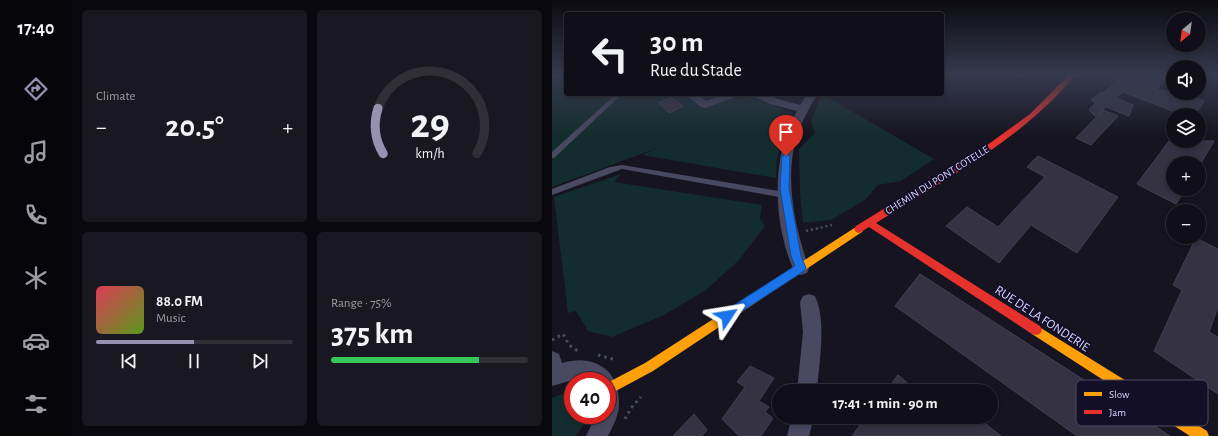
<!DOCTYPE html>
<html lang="en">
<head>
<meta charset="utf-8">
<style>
  body { margin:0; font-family:"Alegreya Sans",sans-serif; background:#191822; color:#f1f3f6; height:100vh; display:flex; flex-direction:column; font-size:15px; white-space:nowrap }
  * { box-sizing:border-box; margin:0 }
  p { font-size:13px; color:#9c9ca2 }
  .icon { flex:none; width:22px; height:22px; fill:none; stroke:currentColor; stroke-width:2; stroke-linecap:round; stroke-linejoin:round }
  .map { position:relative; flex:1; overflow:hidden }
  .sheet { display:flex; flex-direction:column; gap:10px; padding:10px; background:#09080e; width:480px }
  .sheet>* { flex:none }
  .banner { position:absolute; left:12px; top:12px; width:380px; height:84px; border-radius:4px; box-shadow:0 2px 6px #0003,0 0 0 1px #302f38; background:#100f19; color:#f1f3f6; overflow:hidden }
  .needle { width:26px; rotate:209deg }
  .tools { position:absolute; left:614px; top:12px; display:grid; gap:8px }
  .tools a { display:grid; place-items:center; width:40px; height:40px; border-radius:50%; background:#100f19; box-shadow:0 2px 6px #0003,0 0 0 1px #302f38; font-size:20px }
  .speed { position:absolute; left:12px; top:372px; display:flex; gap:8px; font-size:20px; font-weight:700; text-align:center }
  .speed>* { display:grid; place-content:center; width:52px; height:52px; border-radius:50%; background:#100f19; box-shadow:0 2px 6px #0003,0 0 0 1px #302f38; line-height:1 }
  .speed .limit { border:6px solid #d22; background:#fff; color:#111 }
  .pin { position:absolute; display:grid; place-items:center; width:34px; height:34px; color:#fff; margin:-41px -17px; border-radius:50% 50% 50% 0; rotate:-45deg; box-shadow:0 0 4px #0007 }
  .pin .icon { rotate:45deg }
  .me { position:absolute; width:44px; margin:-22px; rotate:57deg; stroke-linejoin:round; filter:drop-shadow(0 0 3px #0008) }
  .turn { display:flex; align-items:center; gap:14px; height:84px; padding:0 20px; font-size:18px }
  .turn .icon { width:52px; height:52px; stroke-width:2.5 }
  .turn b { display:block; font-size:28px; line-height:34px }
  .big { font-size:30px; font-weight:700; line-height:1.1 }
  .sheet .tile { flex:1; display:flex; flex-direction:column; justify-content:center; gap:6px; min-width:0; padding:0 14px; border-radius:6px; background:#191822 }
  .sheet .dial { align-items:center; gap:0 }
  .dial svg { height:104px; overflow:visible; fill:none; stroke:#302f38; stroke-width:7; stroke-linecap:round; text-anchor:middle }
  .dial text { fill:#f1f3f6; stroke:none }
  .song { display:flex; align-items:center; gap:12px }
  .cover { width:48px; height:48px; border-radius:6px; background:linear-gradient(135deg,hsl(350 70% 55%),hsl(90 70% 35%)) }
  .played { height:4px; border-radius:2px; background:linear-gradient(90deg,#9591b1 50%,#302f38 50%) }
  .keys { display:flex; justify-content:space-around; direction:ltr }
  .heat { display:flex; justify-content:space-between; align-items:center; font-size:22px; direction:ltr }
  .charge { height:6px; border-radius:3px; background:linear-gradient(90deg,#34c759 75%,#302f38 0) }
  .sheet .tiles { flex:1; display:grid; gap:10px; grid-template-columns:repeat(2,1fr) }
  .trip { position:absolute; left:220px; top:384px; width:226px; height:40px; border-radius:20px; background:#100f19; box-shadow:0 2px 6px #0003,0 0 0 1px #302f38; font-weight:700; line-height:40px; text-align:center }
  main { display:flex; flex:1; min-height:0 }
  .dock { display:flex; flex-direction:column; width:72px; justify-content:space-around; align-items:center; background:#06060a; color:#9c9ca2 }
  .dock .icon { width:28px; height:28px }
  .dock .selected { color:#9591b1 }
  .dock b { font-size:18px; color:#f1f3f6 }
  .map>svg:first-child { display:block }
</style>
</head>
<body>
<main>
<nav class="dock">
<b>17:40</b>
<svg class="icon selected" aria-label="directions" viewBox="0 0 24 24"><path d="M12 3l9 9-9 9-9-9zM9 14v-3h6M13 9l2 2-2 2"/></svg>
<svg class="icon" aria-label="music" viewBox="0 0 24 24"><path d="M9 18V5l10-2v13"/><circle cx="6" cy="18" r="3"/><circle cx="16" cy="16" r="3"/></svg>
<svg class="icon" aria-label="phone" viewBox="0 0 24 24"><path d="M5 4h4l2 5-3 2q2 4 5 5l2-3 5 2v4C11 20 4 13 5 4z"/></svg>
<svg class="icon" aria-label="climate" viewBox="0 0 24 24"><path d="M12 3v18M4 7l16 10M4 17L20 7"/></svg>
<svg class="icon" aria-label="car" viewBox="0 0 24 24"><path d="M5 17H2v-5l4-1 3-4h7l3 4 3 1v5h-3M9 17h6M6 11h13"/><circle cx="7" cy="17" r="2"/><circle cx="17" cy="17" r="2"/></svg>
<svg class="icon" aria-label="filters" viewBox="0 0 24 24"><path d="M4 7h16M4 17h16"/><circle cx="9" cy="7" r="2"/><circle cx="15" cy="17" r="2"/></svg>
</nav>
<section class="sheet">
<div class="tiles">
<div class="tile"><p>Climate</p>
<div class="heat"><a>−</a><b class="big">20.5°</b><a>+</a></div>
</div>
<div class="tile dial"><svg viewBox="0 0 100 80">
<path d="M14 69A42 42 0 1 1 86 69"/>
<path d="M14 69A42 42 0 0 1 10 34" stroke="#9591b1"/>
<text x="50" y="56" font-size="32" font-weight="700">29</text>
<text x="50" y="72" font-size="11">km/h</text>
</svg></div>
<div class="tile">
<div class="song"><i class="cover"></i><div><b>88.0 FM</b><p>Music</p></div></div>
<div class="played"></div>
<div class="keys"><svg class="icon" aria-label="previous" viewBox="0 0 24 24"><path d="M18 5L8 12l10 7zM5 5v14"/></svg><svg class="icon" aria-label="pause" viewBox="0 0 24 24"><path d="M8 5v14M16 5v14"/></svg><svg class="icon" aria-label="next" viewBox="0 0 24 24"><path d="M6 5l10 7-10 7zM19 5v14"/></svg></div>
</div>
<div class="tile"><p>Range · 75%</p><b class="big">375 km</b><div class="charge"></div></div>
</div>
</section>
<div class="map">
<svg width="666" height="436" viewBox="0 0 666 436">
  <rect width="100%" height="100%" fill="#161421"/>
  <g fill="#132c2d">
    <path d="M0,75h14v19h192l-17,13 13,-9 39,15 -16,45 -1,20 -134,-23 15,-7 -105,39z"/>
    <path d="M270,94l112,65 -33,22 -23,4 -13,15 -34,20 -28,3 -3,-30 -1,-44 16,-16 -4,-12z"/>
    <path d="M69,174l-7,8 148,23 -2,13 5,8 -26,34 -33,30 -42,25 -52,22 -24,-6 -12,-20 -8,2 -14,-116z"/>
    <path d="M12,393h9v22h14l-2,7 -9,14h-24v-38z"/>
  </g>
  <g fill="#343243" stroke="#433f54">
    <path d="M570,75h46l-12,15 26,3 22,8 -9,14h-12l-60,-23 -7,6 17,7 -4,11 -23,-9 -11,9 -6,-6 7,-8 -5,-2 10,-8 3,1z"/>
    <path d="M119,97l12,9 -14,7 -10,-10z"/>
    <path d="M551,110l15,6 -27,29 -15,-7z"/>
    <path d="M617,141h45l-13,22h-28v26h12l-9,15 -39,-20z"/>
    <path d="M486,156l80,41 -41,56 -46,-28 -32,38 -53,-37 21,-19 31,20 47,-50 -18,-10z"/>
    <path d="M644,238l22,11v58l-9,25 9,5v57l-64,-43 28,-61 -9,-5z"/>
    <path d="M368,274l238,154 12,8h-93l-182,-130z"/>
    <path d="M198,366l24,12 -15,23 10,6 -4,5 8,6 -12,18h-22l-17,-17 23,-32 -8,-5z"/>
    <path d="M346,375l19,16h-31z"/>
    <path d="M142,414l13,16 -5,6h-29z"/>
    <path d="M314,417h111l24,19h-149z"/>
  </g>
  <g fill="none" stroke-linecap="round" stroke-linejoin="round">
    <path stroke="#44505f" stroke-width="2.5" stroke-dasharray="2 3" stroke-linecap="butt" d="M254,231l26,-6"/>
    <g stroke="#44505f" stroke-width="3" stroke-dasharray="2.5 4" stroke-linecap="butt">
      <path d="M0,340l11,-6 6,11 10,7"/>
      <path d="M46,355l18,5"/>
      <path d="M73,419l6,-11 10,-11"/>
    </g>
    <g fill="#4a4962" fill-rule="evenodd">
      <path d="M64,94h6l-68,64h-2v-6z"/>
      <path d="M70,165l163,27 4,3 -4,3 -163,-29 -70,26v-6l58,-22z"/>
    </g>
    <g fill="#4a4962" fill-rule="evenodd">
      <path d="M133,94h12l9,7 18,-7h15l-1,2 -33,12 -4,-1z"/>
      <path d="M200,94h14l12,5 22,6 7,-11h10c-6,12 -13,23 -18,35 -16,45 -5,96 10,139l-2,5 -6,2 -6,-2c-22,-47 -25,-117 2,-162l-27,-7 -17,-8z"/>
      <path d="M257,294l6,2c12,26 4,67 2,95h-20l6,-59 -3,-30 3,-6z"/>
      <path d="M0,351l7,3 3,9c32,-10 58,7 57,41 0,11 -6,22 -11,32h-22l10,-21h11v-34l-34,-1 -21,6z"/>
      <path d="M240,417h22l-5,19h-22z"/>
    </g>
    <g fill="#ff9f0a" fill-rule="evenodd">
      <path d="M307,225l3,1 2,3 -2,3 -209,139 -41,22 -5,2v-12l38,-20z"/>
      <path d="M484,325l171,106 2,5h-19l-158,-102 -2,-4 2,-4z"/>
    </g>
    <path fill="#e5322d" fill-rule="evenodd" d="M517,75h6c-51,63 -131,105 -199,148l164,103 2,4 -2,4 -4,1 -4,-1 -163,-107 -10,6 -3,-1 -2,-3 2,-3 134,-83 40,-29z"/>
  </g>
  <linearGradient id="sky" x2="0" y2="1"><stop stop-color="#0c0b12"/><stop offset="0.55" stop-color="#363a4e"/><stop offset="1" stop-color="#363a4e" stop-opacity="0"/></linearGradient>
  <rect width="666" height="136" fill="url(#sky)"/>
  <path fill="#1a73e8" stroke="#114b97" d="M234,154l4,2 -1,32 12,68 5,12 -2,3 -77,50 -4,-1 -2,-4 2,-4 72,-46 -4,-10 -11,-68 2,-32z"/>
  <g text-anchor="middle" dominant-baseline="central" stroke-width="4" stroke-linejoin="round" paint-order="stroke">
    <g font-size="11" fill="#d9d4ff" stroke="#130f26">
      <text transform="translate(385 180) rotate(-32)">CHEMIN DU PONT COTELLE</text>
    </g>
    <g font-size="13" fill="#d9d4ff" stroke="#130f26">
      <text transform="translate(490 319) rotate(33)">RUE DE LA FONDERIE</text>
    </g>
  </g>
  <rect x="524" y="380" width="132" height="46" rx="6" fill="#130f26" stroke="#4e4a67" stroke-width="1"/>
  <rect x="532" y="392" width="18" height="4" fill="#ff9f0a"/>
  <rect x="532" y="410" width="18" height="4" fill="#e5322d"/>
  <g font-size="11" fill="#d9d4ff">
    <text x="557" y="398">Slow</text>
    <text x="557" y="416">Jam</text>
  </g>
</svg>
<div class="tools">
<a><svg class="needle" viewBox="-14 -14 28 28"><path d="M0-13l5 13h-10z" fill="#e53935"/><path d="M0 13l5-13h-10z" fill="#9c9ca2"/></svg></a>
<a><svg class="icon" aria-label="sound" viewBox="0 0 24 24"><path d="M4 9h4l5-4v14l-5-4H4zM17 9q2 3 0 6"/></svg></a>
<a><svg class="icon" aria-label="layers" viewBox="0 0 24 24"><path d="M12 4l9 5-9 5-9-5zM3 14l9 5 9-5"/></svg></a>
<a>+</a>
<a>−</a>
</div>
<div class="speed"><div class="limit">40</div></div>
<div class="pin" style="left:234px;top:156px;background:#d93025"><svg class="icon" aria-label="arrive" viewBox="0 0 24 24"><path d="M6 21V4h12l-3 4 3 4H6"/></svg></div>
<svg class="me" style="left:175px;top:316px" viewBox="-20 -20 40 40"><path d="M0-17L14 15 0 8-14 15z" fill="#1a73e8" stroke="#fff" stroke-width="4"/></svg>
<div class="trip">17:41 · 1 min · 90 m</div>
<div class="banner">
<div class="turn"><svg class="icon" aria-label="left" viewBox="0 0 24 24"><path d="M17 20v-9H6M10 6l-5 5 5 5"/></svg><div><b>30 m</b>Rue du Stade</div></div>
</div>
</div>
</main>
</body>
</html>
